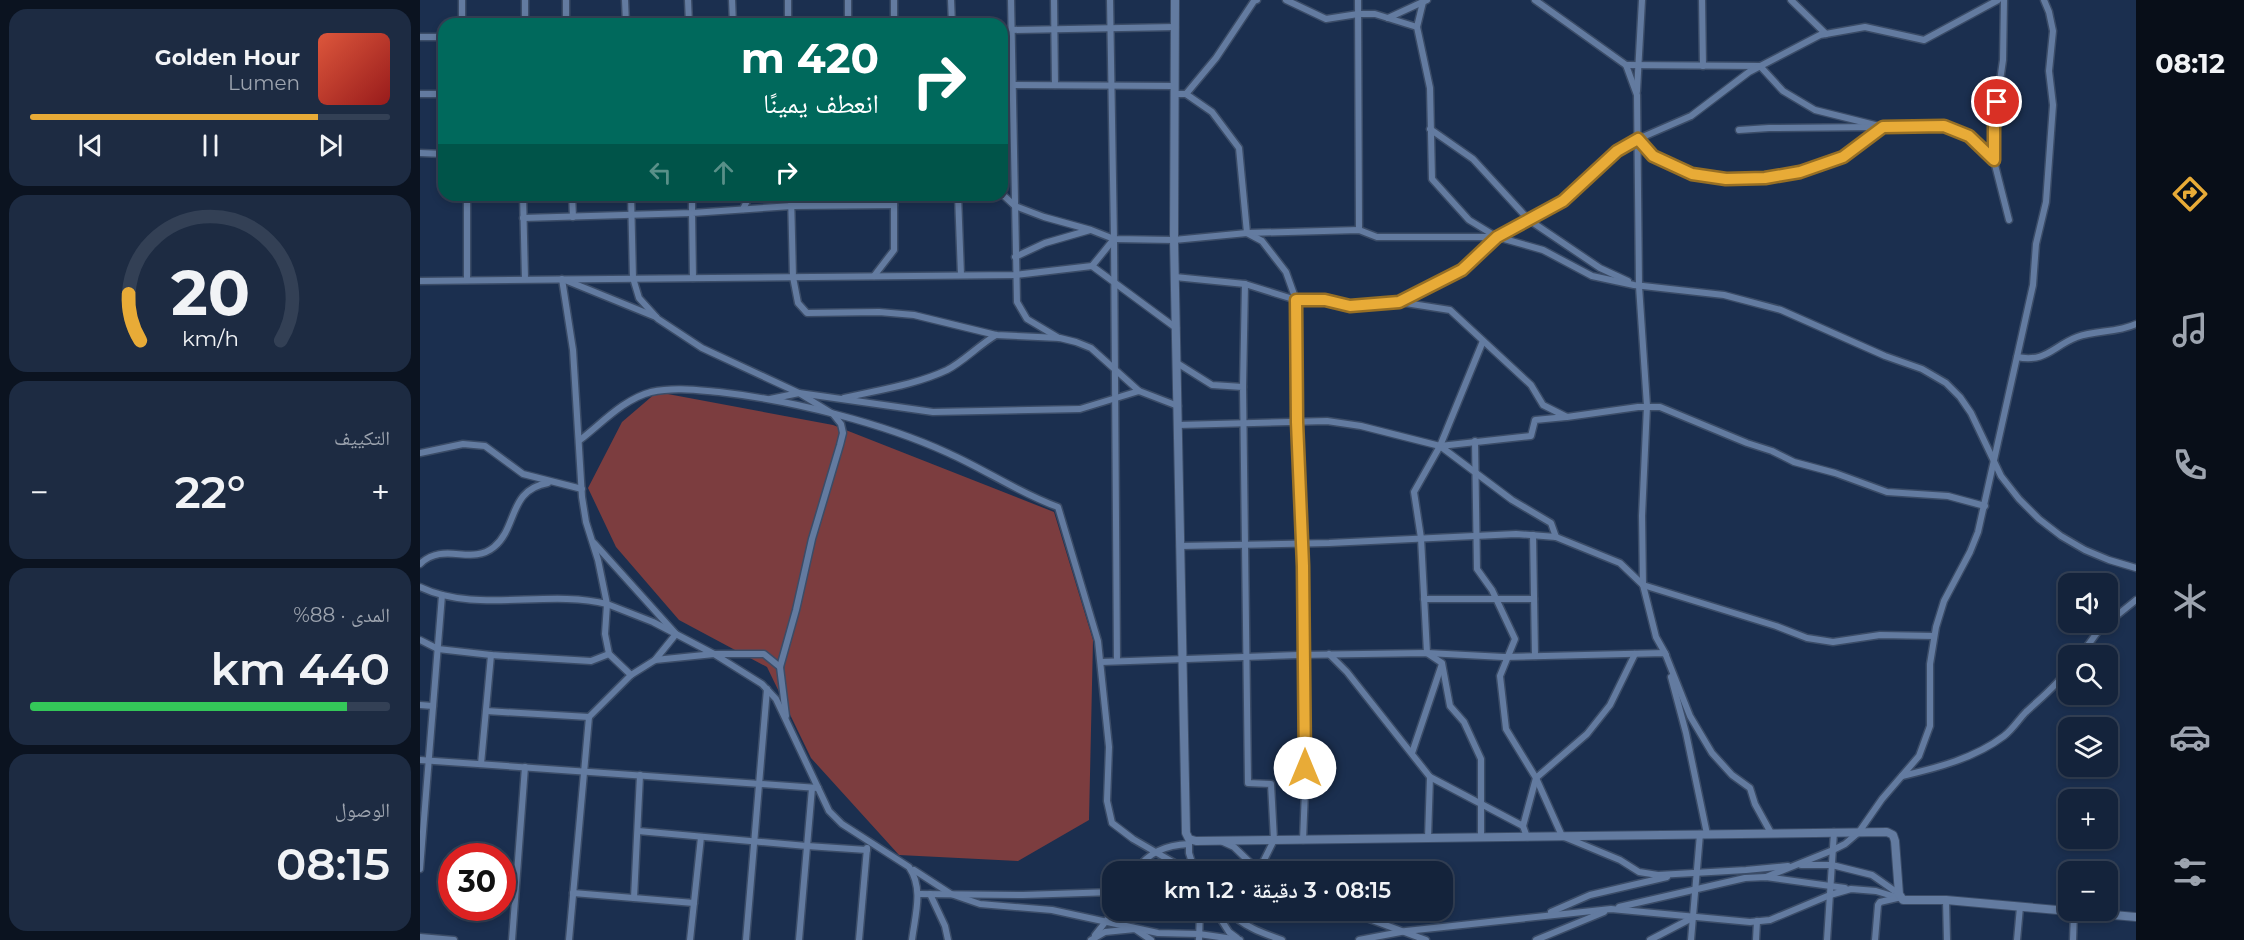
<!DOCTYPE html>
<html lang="ar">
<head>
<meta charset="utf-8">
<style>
  body { margin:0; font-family:Montserrat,"Noto Naskh Arabic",sans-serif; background:#1d2b42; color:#f1f3f6; direction:rtl; height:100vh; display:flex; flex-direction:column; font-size:22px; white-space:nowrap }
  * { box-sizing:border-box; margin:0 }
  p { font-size:20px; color:#9da4af }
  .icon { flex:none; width:33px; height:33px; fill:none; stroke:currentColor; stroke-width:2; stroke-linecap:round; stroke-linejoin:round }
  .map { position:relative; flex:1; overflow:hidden; direction:ltr }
  .drawer { display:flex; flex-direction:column; gap:9px; padding:9px; background:#0b1320; width:420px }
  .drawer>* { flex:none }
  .guide { position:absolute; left:18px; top:18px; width:570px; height:183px; border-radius:18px; box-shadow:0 3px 9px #0003,0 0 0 2px #334055; direction:rtl; background:#00695c; color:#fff; overflow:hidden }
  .buttons { position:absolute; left:1638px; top:573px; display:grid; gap:12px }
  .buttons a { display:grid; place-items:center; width:60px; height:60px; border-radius:12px; background:#14233b; box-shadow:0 3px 9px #0003,0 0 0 2px #334055; font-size:30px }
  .speed { position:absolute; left:18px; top:843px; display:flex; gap:12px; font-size:30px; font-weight:700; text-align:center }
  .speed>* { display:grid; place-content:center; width:78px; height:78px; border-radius:50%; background:#14233b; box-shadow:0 3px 9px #0003,0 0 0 2px #334055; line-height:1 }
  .speed .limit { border:9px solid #d22; background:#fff; color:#111 }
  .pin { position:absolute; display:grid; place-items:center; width:51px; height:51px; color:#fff; margin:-26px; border:3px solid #fff; border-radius:50%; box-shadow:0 2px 6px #0007 }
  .me { position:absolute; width:66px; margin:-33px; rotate:0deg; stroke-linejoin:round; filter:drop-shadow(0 0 4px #0008) }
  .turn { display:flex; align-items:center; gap:21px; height:126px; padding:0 30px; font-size:27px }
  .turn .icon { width:78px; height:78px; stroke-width:2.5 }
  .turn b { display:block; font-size:42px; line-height:51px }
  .lanes { display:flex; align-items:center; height:57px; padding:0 30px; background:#0003; justify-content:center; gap:30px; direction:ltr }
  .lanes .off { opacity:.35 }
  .big { font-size:45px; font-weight:600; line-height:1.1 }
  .drawer .tile { flex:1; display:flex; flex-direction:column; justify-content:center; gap:9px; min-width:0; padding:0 21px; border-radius:18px; background:#1d2b42 }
  .drawer .dial { align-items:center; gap:0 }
  .dial svg { height:156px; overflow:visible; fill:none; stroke:#334055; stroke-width:7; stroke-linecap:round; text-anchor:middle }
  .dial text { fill:#f1f3f6; stroke:none }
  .song { display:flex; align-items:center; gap:18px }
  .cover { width:72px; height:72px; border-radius:9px; background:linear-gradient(135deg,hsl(10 70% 55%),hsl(0 70% 35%)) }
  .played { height:6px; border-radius:3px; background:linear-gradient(90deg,#e8ab37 80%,#334055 80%) }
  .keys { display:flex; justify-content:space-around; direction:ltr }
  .heat { display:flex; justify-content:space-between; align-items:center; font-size:33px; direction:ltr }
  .charge { height:9px; border-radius:4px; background:linear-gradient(90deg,#34c759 88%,#334055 0) }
  .trip { position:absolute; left:682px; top:861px; width:351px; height:60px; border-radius:18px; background:#14233b; box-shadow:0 3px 9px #0003,0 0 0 2px #334055; font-weight:600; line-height:60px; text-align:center; direction:rtl }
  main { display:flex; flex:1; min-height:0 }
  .tab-bar { display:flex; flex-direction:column; width:108px; justify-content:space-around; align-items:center; background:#080e18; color:#9da4af }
  .tab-bar .icon { width:42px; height:42px }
  .tab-bar .on { color:#e8ab37 }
  .tab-bar b { font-size:27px; color:#f1f3f6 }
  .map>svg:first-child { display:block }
</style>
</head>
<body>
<main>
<nav class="tab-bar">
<b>08:12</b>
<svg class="icon on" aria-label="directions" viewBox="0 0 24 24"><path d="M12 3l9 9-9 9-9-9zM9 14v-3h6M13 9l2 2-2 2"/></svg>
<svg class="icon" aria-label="music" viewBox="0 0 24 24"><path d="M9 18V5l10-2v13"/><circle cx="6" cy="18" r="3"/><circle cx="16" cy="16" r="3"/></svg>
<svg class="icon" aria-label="phone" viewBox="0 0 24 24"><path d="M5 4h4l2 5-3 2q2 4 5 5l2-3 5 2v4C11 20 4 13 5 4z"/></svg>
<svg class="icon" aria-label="climate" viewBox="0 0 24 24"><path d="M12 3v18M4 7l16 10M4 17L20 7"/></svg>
<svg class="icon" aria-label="car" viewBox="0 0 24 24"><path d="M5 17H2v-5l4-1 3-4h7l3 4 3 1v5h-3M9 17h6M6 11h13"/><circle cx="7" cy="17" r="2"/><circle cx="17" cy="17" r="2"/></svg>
<svg class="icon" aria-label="filters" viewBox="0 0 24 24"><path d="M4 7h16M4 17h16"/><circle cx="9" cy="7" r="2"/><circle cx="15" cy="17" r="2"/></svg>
</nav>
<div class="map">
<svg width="1716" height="940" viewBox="0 0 1716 940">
  <rect width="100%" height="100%" fill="#1b2f4f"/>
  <path fill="#7c3d3f" d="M237,392l176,33 221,87 39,128 -4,180 -71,41 -119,-6 -88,-97 -44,-91 -88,-47 -63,-73 -28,-59 34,-66z"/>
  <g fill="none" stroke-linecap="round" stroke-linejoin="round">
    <defs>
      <g id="minor">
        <path d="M42,0v24"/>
        <path d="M105,0v24"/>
        <path d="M146,0v24"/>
        <path d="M205,0l1,24"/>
        <path d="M268,0l1,24"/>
        <path d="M312,0l1,24"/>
        <path d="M368,0v24"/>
        <path d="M428,0v24"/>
        <path d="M531,0l1,24"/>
        <path d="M591,0l6,302 10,17 32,19"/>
        <path d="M634,0l1,85"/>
        <path d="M690,0l4,239 3,422"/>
        <path d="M866,0l40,19 32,-5h17l42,13 13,61 2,91 37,41 28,17"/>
        <path d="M938,0l1,230"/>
        <path d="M1115,0l91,65 11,30 2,191 8,120 -5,110 1,69 13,52 9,16 25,63 22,37 20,22 18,13 5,16 16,29"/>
        <path d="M1282,0l1,66"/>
        <path d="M1371,0l35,34"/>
        <path d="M968,18l39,-18"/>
        <path d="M474,24v-24"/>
        <path d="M997,27l6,-25"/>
        <path d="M591,30l164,-3"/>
        <path d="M0,37h24"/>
        <path d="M1206,65l134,1 23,25 32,19 68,17"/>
        <path d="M582,85l172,1"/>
        <path d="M1217,91l5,-91"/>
        <path d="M0,94h24"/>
        <path d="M756,94h10l26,18 27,36 8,85 15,8 24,31 10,28 1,122 6,121 2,112v136l-2,49"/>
        <path d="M766,94l30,-36 38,-57 3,-1"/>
        <path d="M1010,129l43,30 56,61 71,48 28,13"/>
        <path d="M1319,130l30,-2 104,-1"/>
        <path d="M1219,139l14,17 39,18 34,5 39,-1 35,-6 43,-15 40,-30 61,-1 25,10 25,25 15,59"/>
        <path d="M0,153l24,1"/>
        <path d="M1574,161v-38l9,-63 1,-60"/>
        <path d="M582,194l13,12 29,11 47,13 23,9 60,1 73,-7 112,-3 18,7h120l46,13 49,26 42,9 90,10 57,15 104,46 37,13 24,14 14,14 11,16 30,63 18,23 20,20 22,17 24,14 24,10 27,8"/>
        <path d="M47,195v85"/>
        <path d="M103,195l2,84"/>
        <path d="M152,195l1,22"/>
        <path d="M211,195l2,83 6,20 19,21 44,29 97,45 34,21 8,10 2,9 -3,12 -28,94 -16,71 -16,57 6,49"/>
        <path d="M371,195l2,82 5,26 9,10 72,-1 35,3 82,20 64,3 16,4 15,6 48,43"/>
        <path d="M538,195l3,80"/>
        <path d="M323,209l7,-14"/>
        <path d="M103,218l169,-5v-18"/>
        <path d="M595,257l30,-14 45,-13"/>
        <path d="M672,266l84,62"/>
        <path d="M454,276l20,-26v-55"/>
        <path d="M755,277l70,7 48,15 32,1 25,6 49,-4 51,8 81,75 12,20 24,12 71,-10h22l87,36 25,8 22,11 41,11 52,19 61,4 37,10"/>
        <path d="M273,278l-1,-65 100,-7 102,-1"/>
        <path d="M142,279l11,71 9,147 4,25 12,38 9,44 46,18 61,32 48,30 14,15 53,112 13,13 67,43c15,22 6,48 3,73"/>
        <path d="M145,280l91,37"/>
        <path d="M0,281l595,-6 77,-9 22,-27"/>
        <path d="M979,302l63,-32 35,-33 66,-36 54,-50 21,-12 53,-23 58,-44 71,-37 45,-8 59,13 74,-40"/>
        <path d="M1597,357c29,6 36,-11 60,-20 19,-7 40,-4 59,-13"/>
        <path d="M757,363l35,22 31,2 5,396 23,1 3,56 -12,24 -19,8"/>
        <path d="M823,387l2,-103"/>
        <path d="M424,398c34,-8 71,-13 103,-28 16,-8 32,-25 49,-35"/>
        <path d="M350,399l29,-6 134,19 147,-3 59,-18 39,15"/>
        <path d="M758,425l149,-4 34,5 79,20 91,-10 4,-16 31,-3"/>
        <path d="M160,440c22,-17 44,-41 71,-48 23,-5 45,-2 68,0 71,8 164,31 229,61 38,17 71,40 110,54l40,134 11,106 -2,54 5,22 21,16 57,33"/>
        <path d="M1055,441l2,128 15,21 23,49 -15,37 6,53 30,49 26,58 58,24 19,12 19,3 88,-5 42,-4"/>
        <path d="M1020,446l72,54 39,23 5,14"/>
        <path d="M0,453l43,-9 22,2 38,28 59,15"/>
        <path d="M1113,535l2,121"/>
        <path d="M174,543l82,91 -21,26"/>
        <path d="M760,546l149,-3 187,-9 40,3 64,26 23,22 133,41 31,12 26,4 47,-7 54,1"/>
        <path d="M0,564c24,-23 51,2 74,-17 24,-20 14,-57 54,-64"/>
        <path d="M0,587c55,27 128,2 187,17l-2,30 4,20 22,21 -42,42 -20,223"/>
        <path d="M1004,599h110"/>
        <path d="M0,640l18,9 53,6 100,6 18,-7"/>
        <path d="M909,654l18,18 83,105 -2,61"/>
        <path d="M1660,656l19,-26 37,-30"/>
        <path d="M681,662l197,-7 129,-2 77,4 161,-4 1,2"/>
        <path d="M211,675l24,-15 59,-6h50l16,13"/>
        <path d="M1251,677l15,56 21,101"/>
        <path d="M0,705l13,1"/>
        <path d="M66,711l103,6"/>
        <path d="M992,753l30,-89"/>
        <path d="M0,760l398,28"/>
        <path d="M61,764l10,-109"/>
        <path d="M1482,776c35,-8 73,-18 102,-40 9,-7 15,-17 22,-24 15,-14 30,-26 42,-42"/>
        <path d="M1010,777l93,49"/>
        <path d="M218,831l169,15 60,4"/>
        <path d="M1061,837v-78l-17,-37 -14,-16 -8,-43 -15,-10 -6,-115 -7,-46 26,-46 43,-105"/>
        <path d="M1107,837l-4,-11 13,-48 51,-44 23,-29 25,-51"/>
        <path d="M769,840v13l6,19"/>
        <path d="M803,842l11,5 26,25"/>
        <path d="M1381,865h31l40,10 27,19"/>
        <path d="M0,869l22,-274"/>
        <path d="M494,870l37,24 29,10 72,6 106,23 41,1 41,6"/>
        <path d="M715,872c13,-20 31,-27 54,-28"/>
        <path d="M1346,877l67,-27 12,-6 14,-12 23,-33 37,-43 11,-30v-62l6,-37 8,-26 26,-49 8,-20 55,-247 3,-41 10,-42 7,-97 -4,-34 4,-40 -4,-19 -5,-12"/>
        <path d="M153,893l121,10"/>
        <path d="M499,894l104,1 90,-3"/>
        <path d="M510,894l15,32 3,14"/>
        <path d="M214,898l6,-123"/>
        <path d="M1526,900l1,40"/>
        <path d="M1199,907l126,-29 21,-1 79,11"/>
        <path d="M795,910l14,22 8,6"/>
        <path d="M808,910c14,16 34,23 54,30"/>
        <path d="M925,910l81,30"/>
        <path d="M1131,912l39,-17 77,-18"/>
        <path d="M675,935l20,-25"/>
        <path d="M0,937l34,3"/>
        <path d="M92,940l13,-173"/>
        <path d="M270,940l11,-103"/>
        <path d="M326,940l21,-251"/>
        <path d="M379,940l13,-152"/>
        <path d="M439,940l8,-92"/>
        <path d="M671,940l14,-8 30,-3 16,11"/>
        <path d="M779,940l1,-30"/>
        <path d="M939,940l47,-9 205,-22 139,13 20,-2 60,-25 21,-6 25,2 23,7"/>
        <path d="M1116,940l68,-28"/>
        <path d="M1230,940l42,-22"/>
        <path d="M1271,940l9,-106"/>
        <path d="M1336,940l1,-19"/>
        <path d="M1407,940l7,-108"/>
        <path d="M1455,940l3,-35 2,-3 17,-4"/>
        <path d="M1597,940l3,-33"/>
        <path d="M1653,940l1,-28"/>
      </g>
      <path id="tertiary" d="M755,0l-1,240 12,593 3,6 7,2 78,-1 613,-8 6,3 2,6 4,53 4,6h43l190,17"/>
    </defs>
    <use href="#minor" stroke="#3b4c67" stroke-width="9"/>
    <use href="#tertiary" stroke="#3b4c67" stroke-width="10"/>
    <use href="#minor" stroke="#637ba0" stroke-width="6"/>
    <use href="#tertiary" stroke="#637ba0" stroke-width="8"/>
  </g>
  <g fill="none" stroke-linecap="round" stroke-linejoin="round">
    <defs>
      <path id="route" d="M885,768l-2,-202 -6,-144 -1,-122h29l25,6 49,-4 63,-32 35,-33 66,-36 54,-50 21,-12 15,17 39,18 34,5 39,-1 35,-6 43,-15 40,-30 61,-1 25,10 25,24v-37l3,-21"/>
    </defs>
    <use href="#route" stroke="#976f24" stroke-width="15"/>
    <use href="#route" stroke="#e8ab37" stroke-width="10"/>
  </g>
</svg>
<div class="buttons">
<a><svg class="icon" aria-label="sound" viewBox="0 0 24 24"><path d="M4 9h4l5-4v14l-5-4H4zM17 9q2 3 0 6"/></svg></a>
<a><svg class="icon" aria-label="search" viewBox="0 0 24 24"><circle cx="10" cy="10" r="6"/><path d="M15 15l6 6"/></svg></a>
<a><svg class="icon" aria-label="layers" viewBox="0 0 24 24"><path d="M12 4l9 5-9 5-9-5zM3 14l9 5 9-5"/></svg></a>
<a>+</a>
<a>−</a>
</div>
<div class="speed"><div class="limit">30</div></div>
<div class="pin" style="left:1577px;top:102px;background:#d93025"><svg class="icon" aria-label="arrive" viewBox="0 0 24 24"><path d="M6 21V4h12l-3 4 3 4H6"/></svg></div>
<svg class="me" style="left:885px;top:768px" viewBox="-20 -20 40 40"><circle r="19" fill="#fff"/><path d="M0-13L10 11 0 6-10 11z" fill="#e8ab37"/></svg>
<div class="trip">08:15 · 3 دقيقة · 1.2 km</div>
<div class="guide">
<div class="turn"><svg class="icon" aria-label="right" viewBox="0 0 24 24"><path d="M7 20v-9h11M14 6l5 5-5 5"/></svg><div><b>420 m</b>انعطف يمينًا</div></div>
<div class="lanes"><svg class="icon off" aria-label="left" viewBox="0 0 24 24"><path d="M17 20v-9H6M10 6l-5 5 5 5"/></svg><svg class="icon off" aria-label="ahead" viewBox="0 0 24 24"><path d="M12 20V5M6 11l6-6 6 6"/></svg><svg class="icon" aria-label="right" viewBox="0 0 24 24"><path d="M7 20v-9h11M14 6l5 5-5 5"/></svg></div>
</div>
</div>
<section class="drawer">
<div class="tile">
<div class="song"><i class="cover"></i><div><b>Golden Hour</b><p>Lumen</p></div></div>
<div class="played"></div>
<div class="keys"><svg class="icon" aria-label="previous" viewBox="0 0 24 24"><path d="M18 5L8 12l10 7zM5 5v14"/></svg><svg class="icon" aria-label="pause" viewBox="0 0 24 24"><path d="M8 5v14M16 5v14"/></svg><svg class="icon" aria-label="next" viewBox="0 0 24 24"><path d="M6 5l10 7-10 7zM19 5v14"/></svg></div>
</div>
<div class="tile dial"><svg viewBox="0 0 100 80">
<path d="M14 69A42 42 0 1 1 86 69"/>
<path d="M14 69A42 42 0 0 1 8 45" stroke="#e8ab37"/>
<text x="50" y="56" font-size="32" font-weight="700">20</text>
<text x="50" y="72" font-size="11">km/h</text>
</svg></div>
<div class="tile"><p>التكييف</p>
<div class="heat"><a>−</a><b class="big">22°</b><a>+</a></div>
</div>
<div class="tile"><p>المدى · 88%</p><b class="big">440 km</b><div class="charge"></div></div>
<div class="tile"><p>الوصول</p><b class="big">08:15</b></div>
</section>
</main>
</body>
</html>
